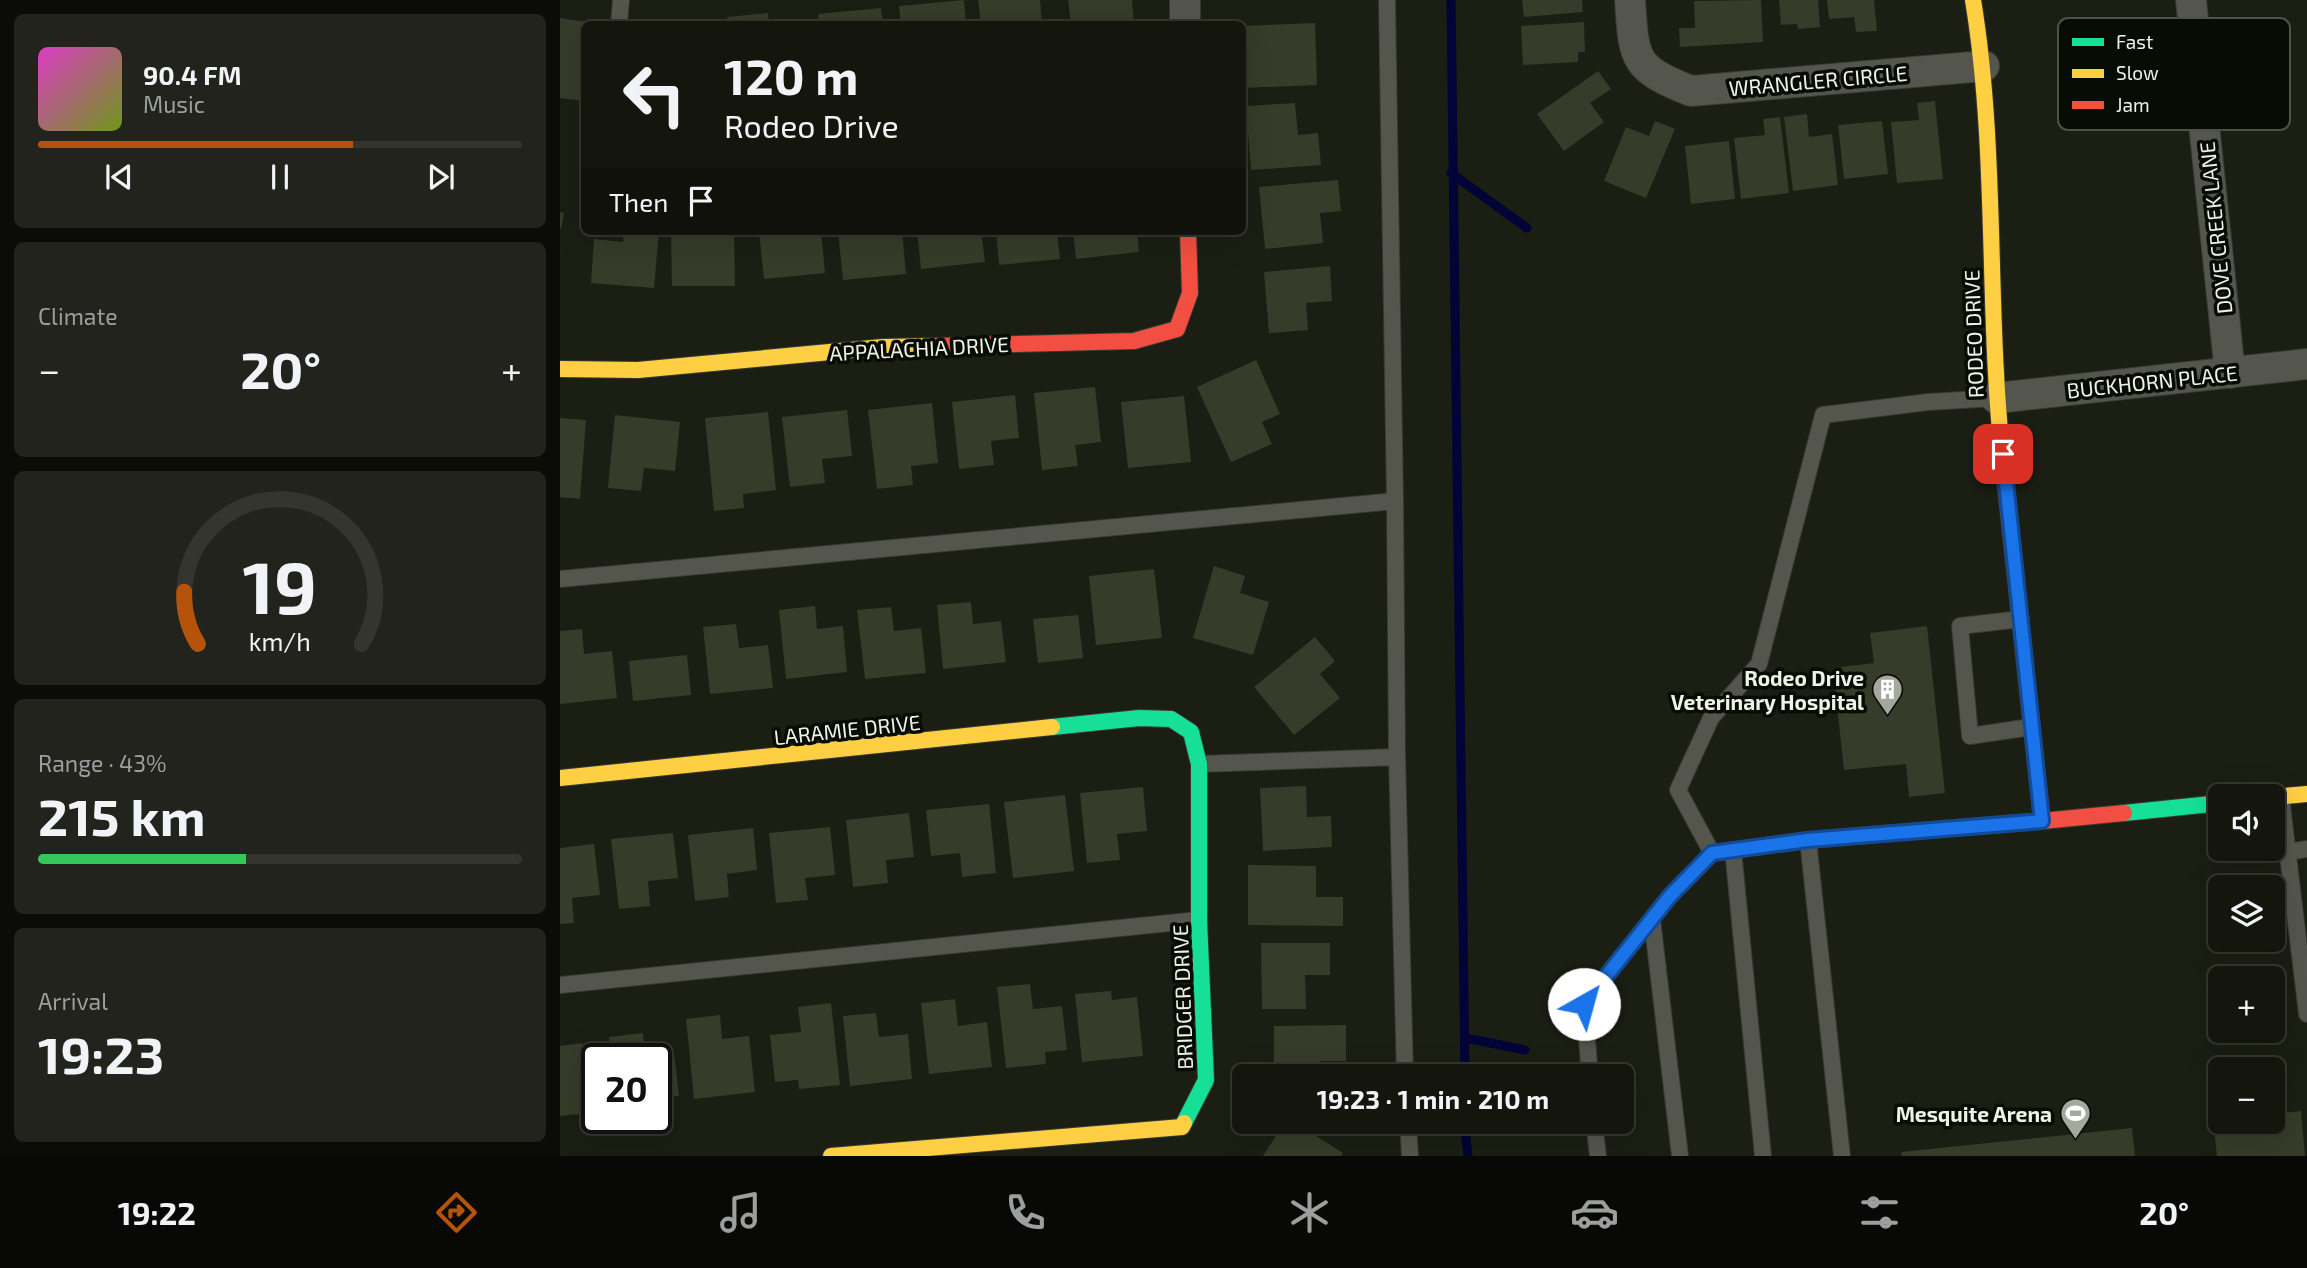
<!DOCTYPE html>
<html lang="en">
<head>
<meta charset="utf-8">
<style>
  body { margin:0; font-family:"Exo 2",sans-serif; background:#21231c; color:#f1f3f6; height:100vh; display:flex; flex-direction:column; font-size:26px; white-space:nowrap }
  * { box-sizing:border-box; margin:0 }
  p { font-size:23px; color:#9d9f9e }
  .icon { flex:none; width:38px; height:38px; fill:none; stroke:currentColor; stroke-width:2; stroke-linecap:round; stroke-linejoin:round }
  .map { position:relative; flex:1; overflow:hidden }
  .side { display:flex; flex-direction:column; gap:14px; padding:14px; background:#0b0c08; width:560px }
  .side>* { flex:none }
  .guide { position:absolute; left:21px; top:21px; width:665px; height:214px; border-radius:10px; box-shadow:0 7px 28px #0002,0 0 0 2px #33352e; background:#14160e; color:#f1f3f6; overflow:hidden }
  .controls { position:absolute; left:1648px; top:784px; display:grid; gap:14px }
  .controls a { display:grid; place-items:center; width:77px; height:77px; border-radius:10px; background:#14160e; box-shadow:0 7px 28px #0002,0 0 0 2px #33352e; font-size:35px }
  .speed { position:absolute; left:21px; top:1043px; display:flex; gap:14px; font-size:35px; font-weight:700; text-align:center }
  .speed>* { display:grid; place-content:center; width:91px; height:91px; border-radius:50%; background:#14160e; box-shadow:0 7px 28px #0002,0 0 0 2px #33352e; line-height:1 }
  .speed .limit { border:4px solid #111; border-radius:10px; background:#fff; color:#111 }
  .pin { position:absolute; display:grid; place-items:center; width:60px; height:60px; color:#fff; margin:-30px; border-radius:14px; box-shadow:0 4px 10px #0006 }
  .me { position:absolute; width:77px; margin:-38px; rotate:38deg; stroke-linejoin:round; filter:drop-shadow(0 0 5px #0008) }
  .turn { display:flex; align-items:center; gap:24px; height:147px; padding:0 28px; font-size:32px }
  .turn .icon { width:91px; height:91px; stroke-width:2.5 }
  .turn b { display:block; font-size:49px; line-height:60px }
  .then { display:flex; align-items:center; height:66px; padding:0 28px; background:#0003; gap:14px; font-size:26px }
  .big { font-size:52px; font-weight:700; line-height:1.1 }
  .side .tile { flex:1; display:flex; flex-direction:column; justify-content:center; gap:10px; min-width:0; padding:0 24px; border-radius:10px; background:#21231c }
  .side .dial { align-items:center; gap:0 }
  .dial svg { height:182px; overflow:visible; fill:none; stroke:#33352e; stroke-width:7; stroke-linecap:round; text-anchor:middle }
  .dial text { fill:#f1f3f6; stroke:none }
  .song { display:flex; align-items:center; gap:21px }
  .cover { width:84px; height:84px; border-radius:10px; background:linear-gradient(135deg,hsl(310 70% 55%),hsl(80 70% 35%)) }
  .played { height:7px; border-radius:4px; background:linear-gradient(90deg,#b45309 65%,#33352e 65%) }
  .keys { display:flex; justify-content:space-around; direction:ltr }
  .heat { display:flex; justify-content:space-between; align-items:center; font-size:38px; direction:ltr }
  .charge { height:10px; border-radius:5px; background:linear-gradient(90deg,#34c759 43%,#33352e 0) }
  .trip { position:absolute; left:672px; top:1064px; width:402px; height:70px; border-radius:10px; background:#14160e; box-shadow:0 7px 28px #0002,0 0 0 2px #33352e; font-weight:700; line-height:70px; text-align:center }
  .tab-bar { display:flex; height:112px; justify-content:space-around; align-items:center; background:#080906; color:#9d9f9e }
  .tab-bar .icon { width:49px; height:49px }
  .tab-bar .active { color:#b45309 }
  .tab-bar b { font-size:32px; color:#f1f3f6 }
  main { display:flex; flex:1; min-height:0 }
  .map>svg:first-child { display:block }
</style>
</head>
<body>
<main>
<section class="side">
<div class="tile">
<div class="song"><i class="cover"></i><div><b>90.4 FM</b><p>Music</p></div></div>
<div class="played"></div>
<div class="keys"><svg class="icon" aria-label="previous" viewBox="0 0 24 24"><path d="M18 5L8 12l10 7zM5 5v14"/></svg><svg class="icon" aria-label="pause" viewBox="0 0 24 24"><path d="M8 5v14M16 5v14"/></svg><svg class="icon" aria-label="next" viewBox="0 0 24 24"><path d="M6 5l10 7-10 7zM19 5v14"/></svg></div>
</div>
<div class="tile"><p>Climate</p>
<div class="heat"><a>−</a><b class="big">20°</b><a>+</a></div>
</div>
<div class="tile dial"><svg viewBox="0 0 100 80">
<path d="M14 69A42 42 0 1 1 86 69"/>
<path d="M14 69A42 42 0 0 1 8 46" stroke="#b45309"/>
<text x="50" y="56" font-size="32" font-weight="700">19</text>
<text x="50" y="72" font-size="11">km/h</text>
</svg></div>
<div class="tile"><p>Range · 43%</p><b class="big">215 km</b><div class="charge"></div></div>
<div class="tile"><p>Arrival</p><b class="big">19:23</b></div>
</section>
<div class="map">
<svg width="1747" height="1156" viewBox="0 0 1747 1156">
  <rect width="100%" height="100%" fill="#1b1e13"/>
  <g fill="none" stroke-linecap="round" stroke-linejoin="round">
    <g stroke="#020337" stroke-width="9">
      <path d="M891,0l14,1076"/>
      <path d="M891,173l76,55"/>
      <path d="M906,1038l59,12"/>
      <path d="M904,1122l4,34"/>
    </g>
  </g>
  <g fill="#373b29">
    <path d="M404,0l2,24h-65l-2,-18z"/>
    <path d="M418,0h62l2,24h-61z"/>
    <path d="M508,0h64l2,24h-63z"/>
    <path d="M962,0h60l1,12 -59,5z"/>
    <path d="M1201,0l2,42 -83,5 -1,-19h16l-1,-27z"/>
    <path d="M1219,0h39l2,27 -22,2 -1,-5 -16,1z"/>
    <path d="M1267,0h47l3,31 -21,1 -2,-15 -25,2z"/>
    <path d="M321,8l2,16h-64l-1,-10z"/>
    <path d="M208,13l1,11h-41l-1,-7z"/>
    <path d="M0,18l34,5 -10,1v77l-24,-3z"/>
    <path d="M144,21l1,3h-19v-1z"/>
    <path d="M1024,22l1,30h-7v10l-55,3 -2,-39z"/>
    <path d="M755,23l2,62 -75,3v-62z"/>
    <path d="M1038,71l13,18 -21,14 14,19 -40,29 -27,-37z"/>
    <path d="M1375,101l8,78 -46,4 -6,-61 28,-2 -2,-17z"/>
    <path d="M735,103l3,32 20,-2 3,32 -70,5 -5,-64z"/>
    <path d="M1247,114l2,23 23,-3 6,51 -45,6 -9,-74z"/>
    <path d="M1220,117l9,76 -48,6 -7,-61 31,-3 -2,-16z"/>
    <path d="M1095,121l20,8 -29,69 -42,-17 22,-54 23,9z"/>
    <path d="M1322,121l6,53 -44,5 -6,-54z"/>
    <path d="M1169,141l6,58 -44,5 -6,-58z"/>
    <path d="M778,180l3,31 -21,2 3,30 -58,6 -6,-62z"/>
    <path d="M0,212l4,1 -3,16h-1z"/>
    <path d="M64,231h35l-5,57 -63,-5 3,-44 29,3z"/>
    <path d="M111,231h63l1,55h-63z"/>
    <path d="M199,231h62l4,42 -61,6z"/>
    <path d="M278,231h64l4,43 -63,6z"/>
    <path d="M357,231h64l4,31 -64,7z"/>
    <path d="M436,231h61l3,28 -61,6z"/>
    <path d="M513,231h64l2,21 -63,7z"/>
    <path d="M770,266l2,35 -26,2 2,27 -39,3 -5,-61z"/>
    <path d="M696,360l24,54 -18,8 10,22 -41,18 -34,-75z"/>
    <path d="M535,387l6,55 -26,3 3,21 -36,4 -8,-77z"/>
    <path d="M455,395l4,43 -28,3 3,24 -35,4 -7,-67z"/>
    <path d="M624,396l7,66 -63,6 -7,-66z"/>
    <path d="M372,403l6,60 -27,3 2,19 -36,4 -9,-79z"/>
    <path d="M287,410l5,46 -30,3 3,24 -35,4 -8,-70z"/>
    <path d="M208,412l8,78 -33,4 1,14 -30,3 -9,-93z"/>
    <path d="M55,415l65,7 -5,49 -31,-3 -3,23 -33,-3z"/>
    <path d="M0,418l26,2 -6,79 -20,-2z"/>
    <path d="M654,566l31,10 -5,17 29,9 -16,53 -60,-17z"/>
    <path d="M594,569l8,69 -66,7 -7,-69z"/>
    <path d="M411,602l2,22 28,-3 5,41 -63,7 -6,-64z"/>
    <path d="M255,606l2,23 26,-3 4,46 -61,7 -7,-69z"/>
    <path d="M331,607l3,24 27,-3 5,45 -61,6 -8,-69z"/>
    <path d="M518,615l5,43 -45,5 -5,-44z"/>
    <path d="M176,624l3,24 29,-3 5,43 -63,6 -7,-67z"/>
    <path d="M1367,626l18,167 -36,4 -3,-33 -62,6 -11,-102 41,-5 -4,-30z"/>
    <path d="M22,629l2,25 28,-3 5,47 -57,6v-73z"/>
    <path d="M755,637l20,24 -15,13 20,24 -46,37 -40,-48z"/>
    <path d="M127,655l4,40 -58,6 -4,-40z"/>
    <path d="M746,786l1,31 24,-1 1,31 -69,4 -3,-63z"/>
    <path d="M583,787l4,44 -30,3 3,26 -33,3 -7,-70z"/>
    <path d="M505,795l9,76 -61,7 -9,-76z"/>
    <path d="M429,804l7,69 -34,4 -2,-24 -29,3 -5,-46z"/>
    <path d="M349,813l5,44 -28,3 2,23 -35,4 -7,-67z"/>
    <path d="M270,827l5,48 -30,3 3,22 -32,3 -7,-70z"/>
    <path d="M193,828l4,42 -30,4 2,23 -34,4 -7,-66z"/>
    <path d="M113,833l5,45 -30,3 2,25 -31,3 -8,-70z"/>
    <path d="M34,844l6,51 -28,3 2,25 -14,1v-76z"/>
    <path d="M688,865l68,1v31h27v29l-95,-1z"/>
    <path d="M701,943h69v32h-25l1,34h-44z"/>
    <path d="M470,984l3,25 29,-3 5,44 -22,2 1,12 -40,4 -9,-81z"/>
    <path d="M551,991l1,9 25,-3 6,59 -61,6 -7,-68z"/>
    <path d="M395,999l3,27 29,-4 5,45 -63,7 -8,-71z"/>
    <path d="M271,1003l9,82 -41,4 -1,-9 -23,2 -5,-47 31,-3 -3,-25z"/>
    <path d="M316,1013l3,24 29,-3 4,45 -62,7 -7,-70z"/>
    <path d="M160,1015l2,24 27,-3 6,56 -61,7 -8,-80z"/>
    <path d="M786,1025v36h-26v15h-46v-50z"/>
    <path d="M83,1033l2,23 29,-3 5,43 -23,2v-39h-45l-2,-22z"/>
    <path d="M22,1043l7,70 -29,3v-70z"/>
    <path d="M1741,1111l4,45h-88l-4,-36 60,2v-8z"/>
    <path d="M725,1122h9l49,31 -2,3h-78z"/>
    <path d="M1572,1128l3,28h-233l-1,-4z"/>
  </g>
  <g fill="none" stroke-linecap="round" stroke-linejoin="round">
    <defs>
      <g id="lane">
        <path d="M827,0l8,501"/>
        <path d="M59,24l2,-24"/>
        <path d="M0,579l835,-78 2,256"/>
        <path d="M1461,619l-61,7 10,110 61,-9"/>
        <path d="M639,764l198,-7 8,319"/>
        <path d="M1721,797l26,217"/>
        <path d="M1248,840l234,-19"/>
        <path d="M1173,850l30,306"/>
        <path d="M1728,852l19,-3"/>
        <path d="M1152,853l-34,-63 33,-72 48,-54 64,-249 105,-13 68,-4"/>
        <path d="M1092,919l28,237"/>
        <path d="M0,985l639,-65"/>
        <path d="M1030,1076l-6,-72 86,-108 42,-43 96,-13 34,316"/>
        <path d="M848,1122l2,34"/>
        <path d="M1034,1122l4,34"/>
      </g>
      <g id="street">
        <path d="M1070,0c4,60 3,68 61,91l293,-25"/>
        <path d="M1631,0l39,373"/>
        <path d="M625,24v-24"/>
        <path d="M1436,398l311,-34"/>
      </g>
      <g id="fast">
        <path d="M492,727l87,-9 32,1 20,13 8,32v156l7,160 -22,43"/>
        <path d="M1564,813l97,-10"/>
      </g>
      <g id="slow">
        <path d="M1413,0c25,152 13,308 30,462"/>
        <path d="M0,369l78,1 245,-23 54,-1"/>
        <path d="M0,778l492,-51"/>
        <path d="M1713,797l34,-3"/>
        <path d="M271,1156l351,-29 2,-4"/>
      </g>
      <g id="jam">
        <path d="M377,346l197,-5 43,-12 13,-36 -2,-62"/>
        <path d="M1443,462l39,359 82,-8"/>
      </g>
    </defs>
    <use href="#lane" stroke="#383a32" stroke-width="18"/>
    <use href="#street" stroke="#383a32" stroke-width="32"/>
    <use href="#fast" stroke="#383a32" stroke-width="18"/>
    <use href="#slow" stroke="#383a32" stroke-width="18"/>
    <use href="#jam" stroke="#383a32" stroke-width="18"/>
    <use href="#lane" stroke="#54564e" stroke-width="16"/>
    <use href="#street" stroke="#54564e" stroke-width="30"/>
    <use href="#fast" stroke="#16e098" stroke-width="16"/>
    <use href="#slow" stroke="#ffcf43" stroke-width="16"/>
    <use href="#jam" stroke="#f24e42" stroke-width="16"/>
  </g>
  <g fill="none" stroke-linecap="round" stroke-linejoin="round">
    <defs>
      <path id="route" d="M1024,1004l86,-108 42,-43 96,-13 234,-19 -39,-367"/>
    </defs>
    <use href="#route" stroke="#114b97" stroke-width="18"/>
    <use href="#route" stroke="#1a73e8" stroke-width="12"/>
  </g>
  <defs>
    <symbol id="building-pin" viewBox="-11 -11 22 30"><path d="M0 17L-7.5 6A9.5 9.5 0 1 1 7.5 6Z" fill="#a5a89c" stroke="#090c04"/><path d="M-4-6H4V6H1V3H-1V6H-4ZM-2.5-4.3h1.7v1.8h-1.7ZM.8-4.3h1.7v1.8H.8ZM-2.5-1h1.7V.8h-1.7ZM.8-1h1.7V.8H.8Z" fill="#fff"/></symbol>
    <symbol id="stadium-pin" viewBox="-11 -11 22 30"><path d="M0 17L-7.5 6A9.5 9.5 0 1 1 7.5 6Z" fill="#a5a89c" stroke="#090c04"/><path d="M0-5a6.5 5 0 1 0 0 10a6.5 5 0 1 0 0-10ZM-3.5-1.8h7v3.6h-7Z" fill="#fff"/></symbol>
  </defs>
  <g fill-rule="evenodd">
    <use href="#building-pin" x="1310" y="672" width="35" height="47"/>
    <use href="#stadium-pin" x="1498" y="1096" width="35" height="47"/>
  </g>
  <g text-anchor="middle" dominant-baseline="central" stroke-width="7" stroke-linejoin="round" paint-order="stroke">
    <g font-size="21" fill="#eff3e5" stroke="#090c04">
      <text transform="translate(1258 80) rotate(-5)">WRANGLER CIRCLE</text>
      <text transform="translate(1655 228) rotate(-96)">DOVE CREEK LANE</text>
      <text transform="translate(1413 334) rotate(-92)">RODEO DRIVE</text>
      <text transform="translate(359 348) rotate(-3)">APPALACHIA DRIVE</text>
      <text transform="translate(1592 381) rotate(-6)">BUCKHORN PLACE</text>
      <text transform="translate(287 729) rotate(-6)">LARAMIE DRIVE</text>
      <text transform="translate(622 997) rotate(-92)">BRIDGER DRIVE</text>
    </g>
    <g font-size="21" font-weight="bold" fill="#eff3e5" stroke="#090c04" text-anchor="end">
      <text x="1304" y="677">Rodeo Drive<tspan x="1304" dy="24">Veterinary Hospital</tspan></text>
      <text x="1492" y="1113">Mesquite Arena</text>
    </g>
  </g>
  <rect x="1498" y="18" width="232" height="112" rx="10" fill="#090c04" stroke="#4e5148" stroke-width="2"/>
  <rect x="1512" y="38" width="32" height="8" fill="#16e098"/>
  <rect x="1512" y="69" width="32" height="9" fill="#ffcf43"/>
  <rect x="1512" y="101" width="32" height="8" fill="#f24e42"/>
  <g font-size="19" fill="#eff3e5">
    <text x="1556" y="49">Fast</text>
    <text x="1556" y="80">Slow</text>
    <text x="1556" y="112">Jam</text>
  </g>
</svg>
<div class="controls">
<a><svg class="icon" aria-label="sound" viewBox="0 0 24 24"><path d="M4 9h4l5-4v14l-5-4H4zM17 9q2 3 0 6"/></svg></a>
<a><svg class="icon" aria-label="layers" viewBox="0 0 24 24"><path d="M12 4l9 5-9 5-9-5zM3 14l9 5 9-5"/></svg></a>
<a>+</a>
<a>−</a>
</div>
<div class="speed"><div class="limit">20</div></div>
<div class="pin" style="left:1443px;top:454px;background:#d93025"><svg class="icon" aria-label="arrive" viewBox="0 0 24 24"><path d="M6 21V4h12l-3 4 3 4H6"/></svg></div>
<svg class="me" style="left:1024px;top:1004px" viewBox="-20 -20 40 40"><circle r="19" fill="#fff"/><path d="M0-13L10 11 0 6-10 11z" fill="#1a73e8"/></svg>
<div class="trip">19:23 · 1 min · 210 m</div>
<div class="guide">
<div class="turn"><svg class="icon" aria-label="left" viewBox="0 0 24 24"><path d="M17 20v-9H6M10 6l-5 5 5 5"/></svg><div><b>120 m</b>Rodeo Drive</div></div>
<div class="then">Then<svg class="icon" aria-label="arrive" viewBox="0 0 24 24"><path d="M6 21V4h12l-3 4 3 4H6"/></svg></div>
</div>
</div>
</main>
<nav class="tab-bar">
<b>19:22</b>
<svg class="icon active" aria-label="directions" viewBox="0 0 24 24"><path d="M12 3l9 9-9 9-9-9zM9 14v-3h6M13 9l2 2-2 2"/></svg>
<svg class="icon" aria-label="music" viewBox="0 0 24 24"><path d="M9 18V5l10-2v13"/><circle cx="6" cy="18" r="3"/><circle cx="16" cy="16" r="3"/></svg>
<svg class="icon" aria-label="phone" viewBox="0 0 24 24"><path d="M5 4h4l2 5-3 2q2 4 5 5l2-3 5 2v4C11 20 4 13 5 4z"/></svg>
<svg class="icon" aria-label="climate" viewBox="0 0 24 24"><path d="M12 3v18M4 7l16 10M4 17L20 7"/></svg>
<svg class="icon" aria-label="car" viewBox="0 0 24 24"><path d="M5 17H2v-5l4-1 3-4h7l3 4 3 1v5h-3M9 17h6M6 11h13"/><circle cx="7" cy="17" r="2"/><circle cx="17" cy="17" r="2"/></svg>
<svg class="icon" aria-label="filters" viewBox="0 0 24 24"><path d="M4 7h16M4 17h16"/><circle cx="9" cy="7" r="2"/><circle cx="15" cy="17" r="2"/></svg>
<b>20°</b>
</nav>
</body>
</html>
